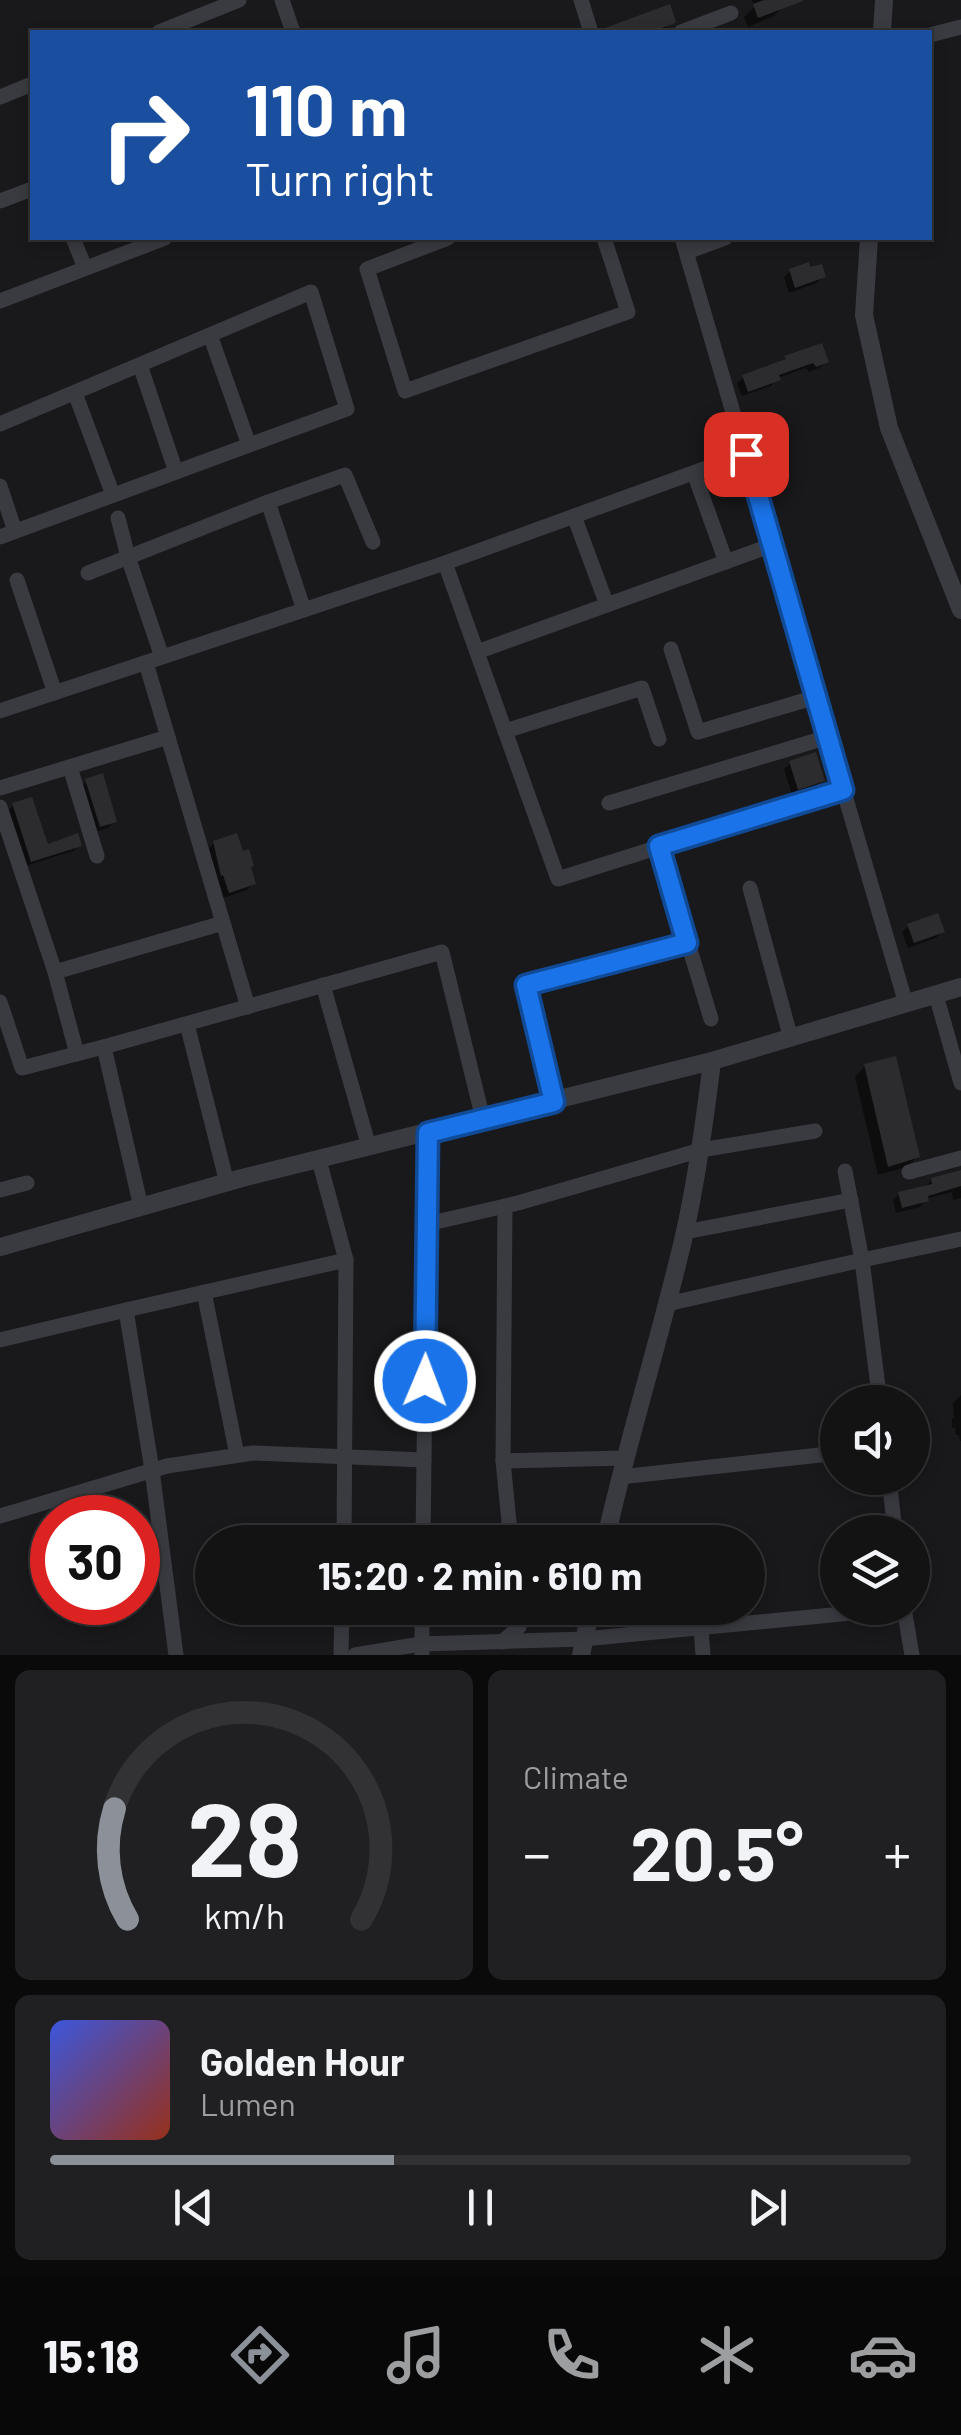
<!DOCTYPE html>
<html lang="en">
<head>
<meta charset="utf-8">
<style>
  body { margin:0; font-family:Barlow,sans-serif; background:#202022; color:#f1f3f6; height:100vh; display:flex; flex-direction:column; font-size:38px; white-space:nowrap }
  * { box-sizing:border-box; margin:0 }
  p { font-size:32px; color:#9d9ea0 }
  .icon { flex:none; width:55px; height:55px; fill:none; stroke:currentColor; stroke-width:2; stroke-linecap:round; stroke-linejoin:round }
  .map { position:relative; height:1655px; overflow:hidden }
  .side { display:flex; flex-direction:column; gap:15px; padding:15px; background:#0a0a0b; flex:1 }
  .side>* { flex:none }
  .top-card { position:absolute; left:30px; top:30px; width:902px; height:210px; border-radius:0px; box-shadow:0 5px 15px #0003,0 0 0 2px #323234; background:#1a4fa0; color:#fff; overflow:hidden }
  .fabs { position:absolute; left:820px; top:1385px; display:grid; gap:20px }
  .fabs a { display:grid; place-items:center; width:110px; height:110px; border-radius:50%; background:#131314; box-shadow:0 5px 15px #0003,0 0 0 2px #323234; font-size:50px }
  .speed { position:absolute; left:30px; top:1495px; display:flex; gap:20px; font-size:50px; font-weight:700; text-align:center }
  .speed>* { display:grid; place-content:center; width:130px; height:130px; border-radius:50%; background:#131314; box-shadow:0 5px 15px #0003,0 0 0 2px #323234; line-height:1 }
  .speed .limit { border:15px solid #d22; background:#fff; color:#111 }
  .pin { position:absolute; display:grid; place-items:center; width:85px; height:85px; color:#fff; margin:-42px; border-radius:20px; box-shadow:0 5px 15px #0006 }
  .me { position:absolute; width:110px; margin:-55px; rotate:1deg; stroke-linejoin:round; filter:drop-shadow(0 0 8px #0008) }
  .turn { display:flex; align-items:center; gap:35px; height:210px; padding:0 50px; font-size:45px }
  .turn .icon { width:130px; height:130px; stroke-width:2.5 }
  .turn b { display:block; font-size:70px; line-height:85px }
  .big { font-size:75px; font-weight:700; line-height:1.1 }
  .side .tile { flex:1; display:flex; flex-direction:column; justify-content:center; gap:15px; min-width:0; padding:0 35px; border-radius:15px; background:#202022 }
  .side .dial { align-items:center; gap:0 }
  .dial svg { height:260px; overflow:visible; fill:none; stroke:#323234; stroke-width:7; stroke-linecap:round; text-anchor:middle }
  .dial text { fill:#f1f3f6; stroke:none }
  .song { display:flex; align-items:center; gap:30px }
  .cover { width:120px; height:120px; border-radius:15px; background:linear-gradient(135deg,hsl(230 70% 55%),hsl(10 70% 35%)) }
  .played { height:10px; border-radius:5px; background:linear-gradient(90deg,#8c9099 40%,#323234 40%) }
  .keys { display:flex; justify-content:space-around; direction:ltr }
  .heat { display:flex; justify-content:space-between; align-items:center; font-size:55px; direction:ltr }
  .side .tiles { flex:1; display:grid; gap:15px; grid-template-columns:1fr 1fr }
  .tile:last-child { grid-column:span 2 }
  .trip { position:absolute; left:195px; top:1525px; width:570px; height:100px; border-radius:50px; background:#131314; box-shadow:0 5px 15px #0003,0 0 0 2px #323234; font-weight:700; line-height:100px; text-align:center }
  .menu { display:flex; height:160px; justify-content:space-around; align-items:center; background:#080808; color:#9d9ea0 }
  .menu .icon { width:70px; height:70px }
  .menu .selected { color:#8c9099 }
  .menu b { font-size:45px; color:#f1f3f6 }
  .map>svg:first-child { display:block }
</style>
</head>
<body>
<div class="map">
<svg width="961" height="1655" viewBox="0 0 961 1655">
  <rect width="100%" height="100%" fill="#19191b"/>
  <g fill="#0007">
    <path d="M752,0h30l2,6 -10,10 -26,11 -4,-10 10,-10z"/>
    <path d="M673,21l-13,11h-55l3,-2z"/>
    <path d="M790,271l33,6 -6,6 -28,10 -5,-16z"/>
    <path d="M786,358l40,4 -7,6 -10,4 -3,-4 -29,10 -6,8 -29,10 -5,-13 7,-6 35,-13z"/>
    <path d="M760,420l19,8 -6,6 -16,5 -4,-13z"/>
    <path d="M790,763l32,18 -7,6 -23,8 -8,-26z"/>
    <path d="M87,781l27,40 -6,7 -14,4 -14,-44z"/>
    <path d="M14,805l32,42 33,-2 -6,6 -48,15 -18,-55z"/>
    <path d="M214,843l35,25 5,15 -7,7 -24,8 -15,-49z"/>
    <path d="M909,926l33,6 -6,6 -28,10 -6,-16z"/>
    <path d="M865,1066l52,91 -10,10 -29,8 -23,-98z"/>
    <path d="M961,1173v25l-8,2 -1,-8 -26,7 -6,8 -24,6 -3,-13 6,-6 27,-8 6,-6z"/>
    <path d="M961,1395v46h-1l-1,-6h-3l-1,-8 -3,1v-9l2,-2 -1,-14z"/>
  </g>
  <g fill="#2c2c2f">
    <path d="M764,0h39v1l-45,17 -5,-14z"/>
    <path d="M670,4l6,18 -3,2 -23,8h-48v-3z"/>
    <path d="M809,262l1,5 12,-3 4,13 -31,11 -6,-19z"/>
    <path d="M822,343l7,19 -13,5 -3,-4 -34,12 2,5 -33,12 -6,-17 44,-16 -2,-3z"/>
    <path d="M773,413l2,5 3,-1 4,12 -19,5 -5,-16z"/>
    <path d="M816,752l9,29 -27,9 -9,-29z"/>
    <path d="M103,773l14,49 -17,5 -15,-48z"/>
    <path d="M32,797l16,47 30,-11 4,13 -51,16 -19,-59z"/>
    <path d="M237,833l6,18 6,-2 5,17 -3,1 5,17 -27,9 -6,-18 -2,1 -8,-35z"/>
    <path d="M938,913l7,19 -31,11 -7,-19z"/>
    <path d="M896,1056l24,101 -32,10 -24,-103z"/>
    <path d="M961,1170v16l-33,10 1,5 -27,7 -4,-16 34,-8 -1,-6z"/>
  </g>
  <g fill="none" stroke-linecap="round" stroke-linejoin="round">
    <g stroke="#3a3b41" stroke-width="15">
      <path d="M282,0l11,32"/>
      <path d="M581,0l10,32"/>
      <path d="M159,32l80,-32"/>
      <path d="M681,32l50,-19"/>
      <path d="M930,35l31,-8"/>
      <path d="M0,97l32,-13"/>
      <path d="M0,201l32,-12"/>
      <path d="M73,238l12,30"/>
      <path d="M448,238l-81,31 38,122 223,-79 -24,-74"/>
      <path d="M682,238l224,766"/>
      <path d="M687,252l38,-14"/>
      <path d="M0,301l165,-63"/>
      <path d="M210,335l39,110"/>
      <path d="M140,365l36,107"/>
      <path d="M75,393l38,102"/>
      <path d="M0,424l311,-132 36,117 -347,128"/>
      <path d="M694,473l32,89"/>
      <path d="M0,486l15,45"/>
      <path d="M268,502l36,108"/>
      <path d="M574,516l33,89"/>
      <path d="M118,518l10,39 34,100"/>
      <path d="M445,563l113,316 285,-90"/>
      <path d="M88,573l180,-71 77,-27 28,67"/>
      <path d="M17,580l38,113"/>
      <path d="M671,649l27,83 118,-35"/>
      <path d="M477,652l295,-107"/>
      <path d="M146,663l102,344"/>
      <path d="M0,711l445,-148 300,-109"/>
      <path d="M505,731l137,-43 17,51"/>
      <path d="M70,767l27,89"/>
      <path d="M0,788l168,-51"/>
      <path d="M609,803l219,-66"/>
      <path d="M0,807l55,165 22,82"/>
      <path d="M659,847l52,172"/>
      <path d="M750,888l41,151"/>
      <path d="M55,972l168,-49"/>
      <path d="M323,985l46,162"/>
      <path d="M936,995l25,88"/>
      <path d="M0,1002l22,66 85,-22 335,-94 41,167"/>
      <path d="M187,1024l40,159"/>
      <path d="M104,1047l37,160"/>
      <path d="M554,1102l-28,-117 161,-42"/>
      <path d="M319,1160l27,100"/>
      <path d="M845,1171l17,89 99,-21"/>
      <path d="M909,1172l52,-14"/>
      <path d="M0,1190l27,-7"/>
      <path d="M505,1206l-2,255 8,81"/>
      <path d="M427,1224l91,-21 183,-53 114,-19"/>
      <path d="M685,1232l166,-32"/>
      <path d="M204,1292l33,163"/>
      <path d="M667,1304l195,-44 18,142"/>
      <path d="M126,1310l220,-50 -2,282"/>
      <path d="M0,1340l126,-30 26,160 24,185"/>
      <path d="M503,1461l121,-3"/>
      <path d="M620,1477l218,-24"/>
      <path d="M889,1478l6,54"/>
      <path d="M0,1516l167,-50 86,-13 171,7"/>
      <path d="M423,1542l5,-409"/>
      <path d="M422,1608v47"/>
      <path d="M904,1608l8,47"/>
      <path d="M701,1628l2,27"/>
      <path d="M502,1642l17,-15 -2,-19"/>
      <path d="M341,1655l1,-47"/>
      <path d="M355,1655l66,-11 163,-5 320,-31"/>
    </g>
    <g stroke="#3a3b41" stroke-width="18">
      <path d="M882,32l2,-32"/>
      <path d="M869,238l-5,77 25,113 72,182"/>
      <path d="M0,1247l242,-69 470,-117 249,-74"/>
      <path d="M605,1542c23,-103 55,-203 79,-306 13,-58 21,-116 28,-175"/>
      <path d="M581,1655l10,-47"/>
    </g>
  </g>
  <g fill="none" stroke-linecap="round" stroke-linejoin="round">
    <defs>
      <path id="route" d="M425,1381l3,-248 126,-31 -28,-117 161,-42 -28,-97 184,-56 -97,-336"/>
    </defs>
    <use href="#route" stroke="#114b97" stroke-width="25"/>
    <use href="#route" stroke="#1a73e8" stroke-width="18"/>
  </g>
</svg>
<div class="fabs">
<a><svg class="icon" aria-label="sound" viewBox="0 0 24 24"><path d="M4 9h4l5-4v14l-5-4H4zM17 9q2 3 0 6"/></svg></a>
<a><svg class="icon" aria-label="layers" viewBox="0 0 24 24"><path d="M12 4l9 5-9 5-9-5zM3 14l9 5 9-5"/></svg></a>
</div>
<div class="speed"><div class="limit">30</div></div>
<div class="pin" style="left:746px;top:454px;background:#d93025"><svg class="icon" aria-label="arrive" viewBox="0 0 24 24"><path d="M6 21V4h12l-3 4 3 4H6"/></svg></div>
<svg class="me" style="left:425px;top:1381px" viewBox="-20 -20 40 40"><circle r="17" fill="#1a73e8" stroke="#fff" stroke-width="3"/><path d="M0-11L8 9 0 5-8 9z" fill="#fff"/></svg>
<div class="trip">15:20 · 2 min · 610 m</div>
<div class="top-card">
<div class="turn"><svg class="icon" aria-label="right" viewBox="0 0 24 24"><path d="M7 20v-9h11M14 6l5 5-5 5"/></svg><div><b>110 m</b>Turn right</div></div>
</div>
</div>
<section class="side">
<div class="tiles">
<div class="tile dial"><svg viewBox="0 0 100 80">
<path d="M14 69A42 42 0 1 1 86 69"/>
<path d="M14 69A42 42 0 0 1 10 35" stroke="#8c9099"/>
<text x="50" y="56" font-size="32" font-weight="700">28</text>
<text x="50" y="72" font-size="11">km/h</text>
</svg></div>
<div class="tile"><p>Climate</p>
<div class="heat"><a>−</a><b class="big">20.5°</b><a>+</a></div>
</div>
<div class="tile">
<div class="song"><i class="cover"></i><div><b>Golden Hour</b><p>Lumen</p></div></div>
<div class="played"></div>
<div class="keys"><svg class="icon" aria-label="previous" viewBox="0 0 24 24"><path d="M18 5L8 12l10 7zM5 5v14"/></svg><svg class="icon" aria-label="pause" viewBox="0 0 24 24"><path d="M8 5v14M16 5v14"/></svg><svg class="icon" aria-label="next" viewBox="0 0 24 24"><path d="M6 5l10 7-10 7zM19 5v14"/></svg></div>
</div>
</div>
</section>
<nav class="menu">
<b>15:18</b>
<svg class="icon selected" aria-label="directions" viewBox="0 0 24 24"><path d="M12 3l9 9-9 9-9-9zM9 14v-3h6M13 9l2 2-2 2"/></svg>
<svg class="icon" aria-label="music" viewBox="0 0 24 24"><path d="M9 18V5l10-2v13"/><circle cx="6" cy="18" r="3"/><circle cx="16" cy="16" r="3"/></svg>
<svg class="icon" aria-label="phone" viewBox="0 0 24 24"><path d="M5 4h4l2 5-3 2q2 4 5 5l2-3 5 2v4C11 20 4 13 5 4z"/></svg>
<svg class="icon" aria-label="climate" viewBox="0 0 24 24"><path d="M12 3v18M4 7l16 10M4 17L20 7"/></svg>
<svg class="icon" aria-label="car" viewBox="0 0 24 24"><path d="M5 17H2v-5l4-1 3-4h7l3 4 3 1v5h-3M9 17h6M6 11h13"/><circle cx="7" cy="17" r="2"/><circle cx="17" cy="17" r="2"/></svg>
</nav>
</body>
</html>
